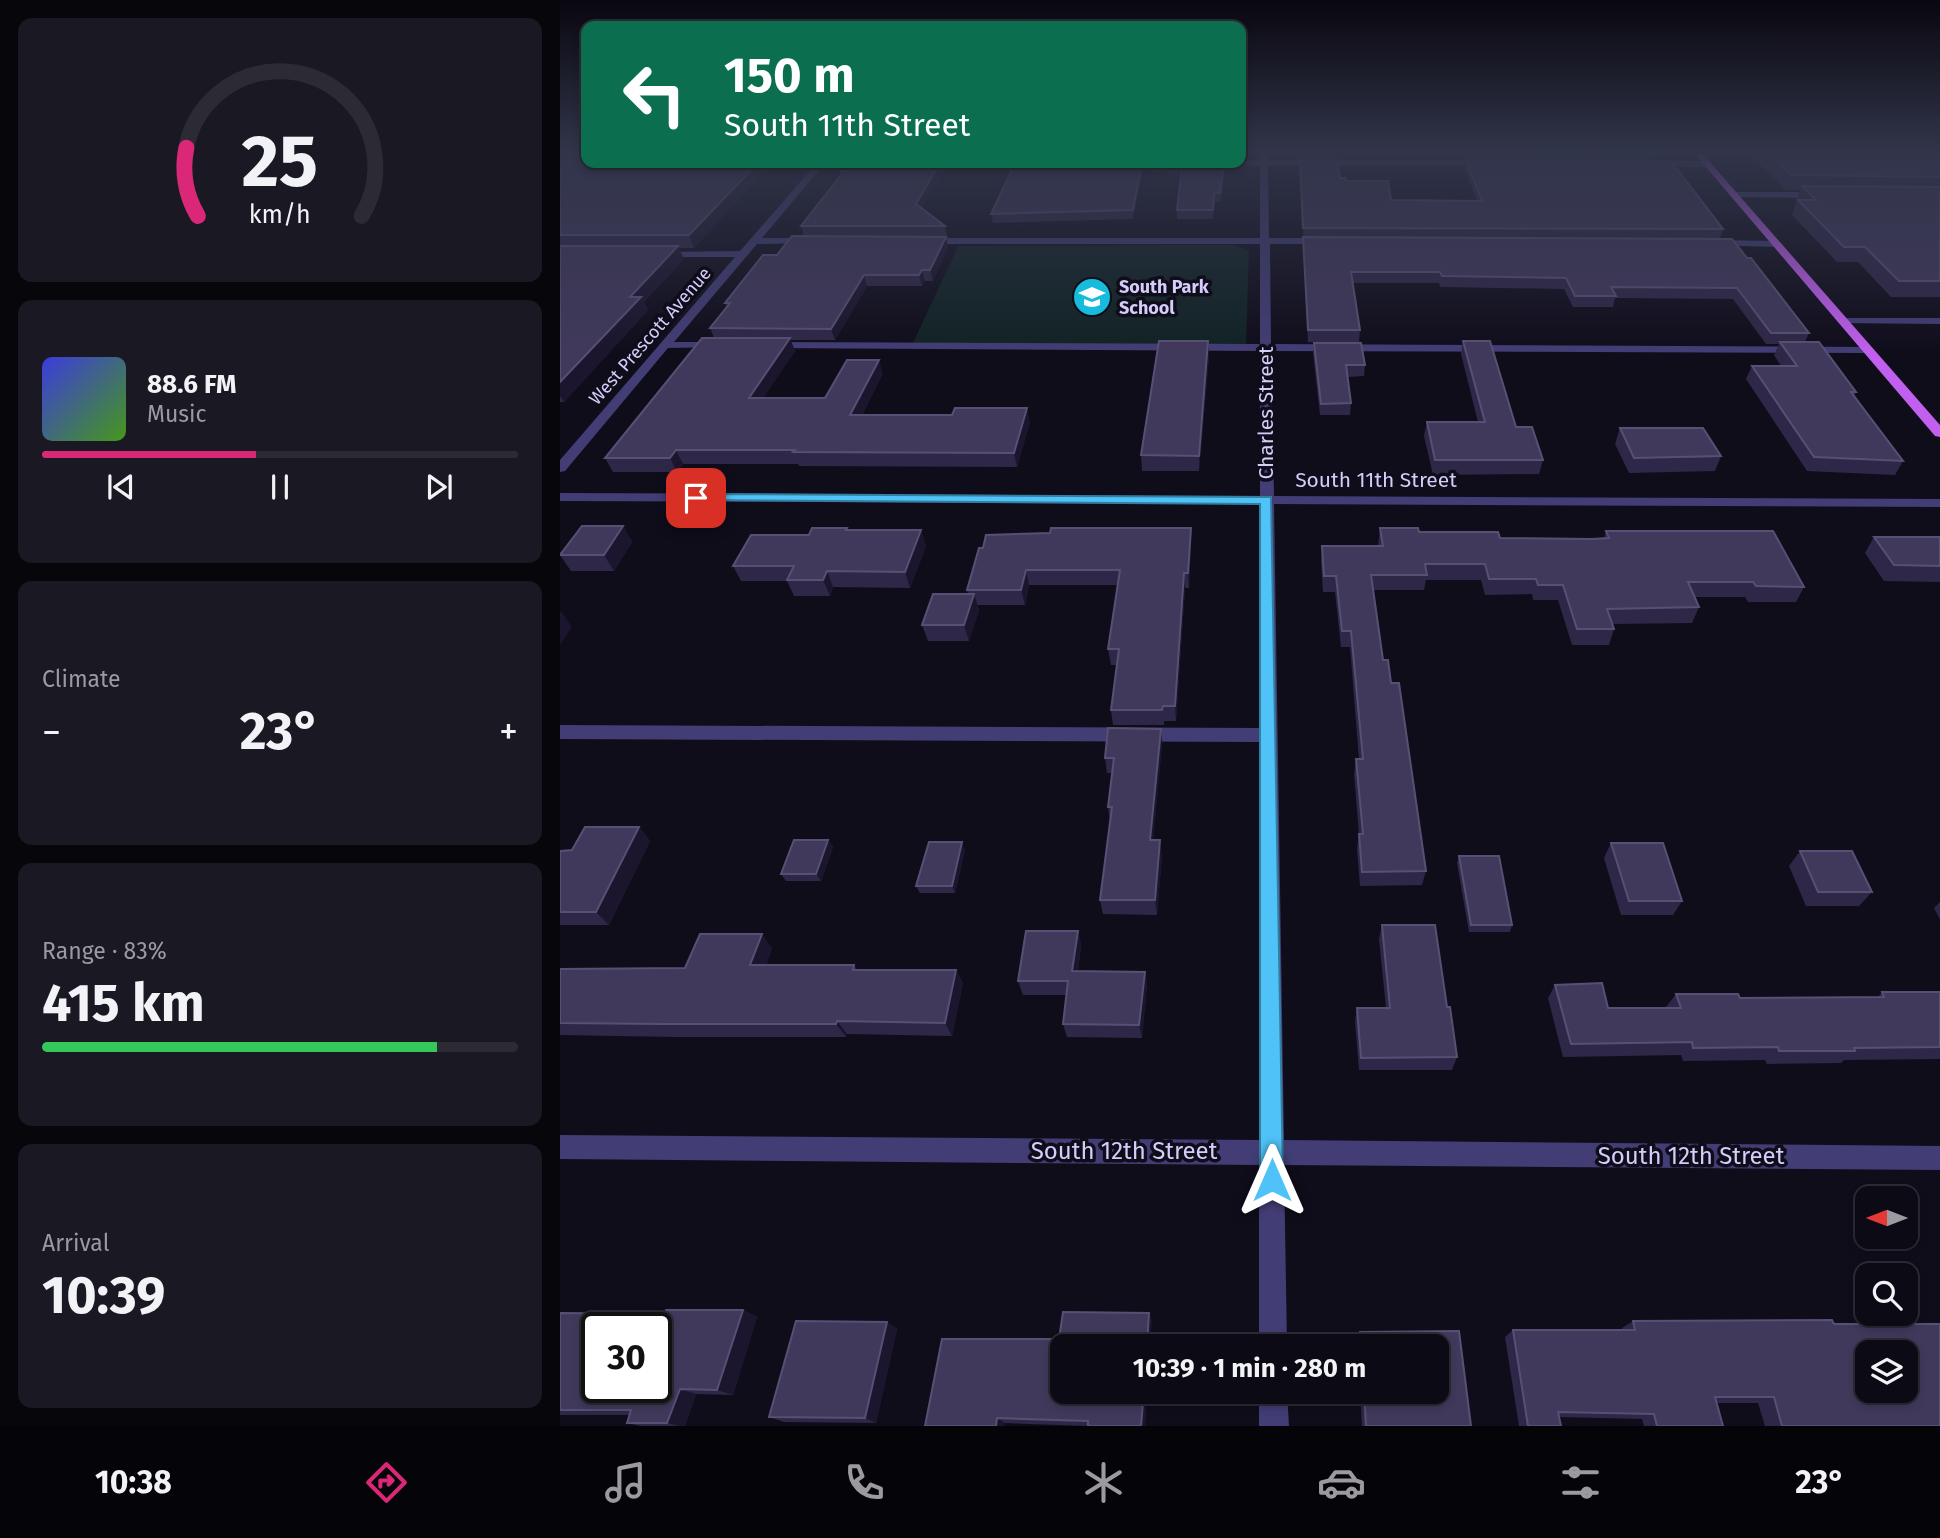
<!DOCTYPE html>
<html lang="en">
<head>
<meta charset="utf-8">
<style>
  body { margin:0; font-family:"Fira Sans",sans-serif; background:#1a1822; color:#f1f3f6; height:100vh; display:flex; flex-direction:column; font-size:26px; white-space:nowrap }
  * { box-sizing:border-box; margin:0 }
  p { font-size:23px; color:#9a9aa0 }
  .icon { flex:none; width:38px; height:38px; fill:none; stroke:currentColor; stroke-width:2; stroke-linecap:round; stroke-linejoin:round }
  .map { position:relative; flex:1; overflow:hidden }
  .drawer { display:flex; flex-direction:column; gap:18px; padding:18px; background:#07060b; width:560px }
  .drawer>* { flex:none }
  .guide { position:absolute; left:21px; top:21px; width:665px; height:147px; border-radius:14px; box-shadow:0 4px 10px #0003,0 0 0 2px #2c2b34; background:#0b6e4f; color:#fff; overflow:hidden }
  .needle { width:46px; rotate:270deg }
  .fabs { position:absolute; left:1295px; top:1186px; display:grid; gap:14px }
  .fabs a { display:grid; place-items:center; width:63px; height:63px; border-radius:14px; background:#0c0a14; box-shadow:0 4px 10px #0003,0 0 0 2px #2c2b34; font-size:35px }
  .speed { position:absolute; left:21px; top:1312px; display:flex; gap:14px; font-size:35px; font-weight:700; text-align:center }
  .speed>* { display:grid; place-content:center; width:91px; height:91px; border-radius:50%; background:#0c0a14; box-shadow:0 4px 10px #0003,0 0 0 2px #2c2b34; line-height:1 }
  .speed .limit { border:4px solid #111; border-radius:10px; background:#fff; color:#111 }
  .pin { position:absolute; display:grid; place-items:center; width:60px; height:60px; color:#fff; margin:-30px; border-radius:14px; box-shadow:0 4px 10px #0006 }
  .me { position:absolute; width:77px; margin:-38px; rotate:0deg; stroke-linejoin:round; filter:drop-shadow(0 0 5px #0008) }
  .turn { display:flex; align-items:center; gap:24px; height:147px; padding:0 28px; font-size:32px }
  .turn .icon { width:91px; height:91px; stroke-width:2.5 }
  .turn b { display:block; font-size:49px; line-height:60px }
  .big { font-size:52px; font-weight:700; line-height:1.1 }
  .drawer .card { flex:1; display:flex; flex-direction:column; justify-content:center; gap:10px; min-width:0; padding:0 24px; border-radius:14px; background:#1a1822 }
  .drawer .dial { align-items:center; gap:0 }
  .dial svg { height:182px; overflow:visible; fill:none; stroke:#2c2b34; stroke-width:7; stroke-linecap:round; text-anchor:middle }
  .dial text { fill:#f1f3f6; stroke:none }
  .song { display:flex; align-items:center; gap:21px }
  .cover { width:84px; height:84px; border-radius:10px; background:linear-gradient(135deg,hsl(240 70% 55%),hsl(100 70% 35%)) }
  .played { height:7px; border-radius:4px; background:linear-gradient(90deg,#db2777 45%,#2c2b34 45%) }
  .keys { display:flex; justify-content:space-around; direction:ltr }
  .heat { display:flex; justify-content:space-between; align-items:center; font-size:38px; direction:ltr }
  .charge { height:10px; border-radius:5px; background:linear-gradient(90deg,#34c759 83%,#2c2b34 0) }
  .trip { position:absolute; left:490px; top:1334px; width:399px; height:70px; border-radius:14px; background:#0c0a14; box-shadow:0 4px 10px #0003,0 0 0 2px #2c2b34; font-weight:700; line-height:70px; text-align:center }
  .tabs { display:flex; height:112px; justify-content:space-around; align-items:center; background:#050408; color:#9a9aa0 }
  .tabs .icon { width:49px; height:49px }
  .tabs .selected { color:#db2777 }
  .tabs b { font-size:32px; color:#f1f3f6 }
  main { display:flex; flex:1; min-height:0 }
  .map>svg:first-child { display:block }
</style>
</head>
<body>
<main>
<section class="drawer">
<div class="card dial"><svg viewBox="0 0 100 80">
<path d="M14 69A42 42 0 1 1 86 69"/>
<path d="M14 69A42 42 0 0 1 9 39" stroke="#db2777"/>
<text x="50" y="56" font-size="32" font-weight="700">25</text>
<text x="50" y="72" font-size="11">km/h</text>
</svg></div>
<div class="card">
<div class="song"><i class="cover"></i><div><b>88.6 FM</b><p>Music</p></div></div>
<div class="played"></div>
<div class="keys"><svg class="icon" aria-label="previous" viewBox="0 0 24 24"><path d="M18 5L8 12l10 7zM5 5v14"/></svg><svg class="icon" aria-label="pause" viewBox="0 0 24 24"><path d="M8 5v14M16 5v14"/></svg><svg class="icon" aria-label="next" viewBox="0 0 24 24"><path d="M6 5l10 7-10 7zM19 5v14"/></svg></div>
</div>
<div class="card"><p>Climate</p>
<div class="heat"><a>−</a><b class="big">23°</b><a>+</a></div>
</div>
<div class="card"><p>Range · 83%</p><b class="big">415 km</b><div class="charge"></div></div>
<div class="card"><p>Arrival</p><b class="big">10:39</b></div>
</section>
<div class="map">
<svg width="1380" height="1426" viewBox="0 0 1380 1426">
  <rect width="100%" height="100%" fill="#100d1b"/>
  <path fill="#112324" d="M675,245l14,5 -3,95 -333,-2 45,-97z"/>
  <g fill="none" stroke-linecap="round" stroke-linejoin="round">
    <g fill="#423d75" fill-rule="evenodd">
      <path d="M700,153h8v7h219l4,3 -4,3h-219l1,72h56l5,3 -5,3h-55l1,100 597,3 6,3 -6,3 -597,-2 3,145 666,3v8l-666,-3 10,636 656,6v24l-656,-5 3,181h-28v-181l-699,-6v-24l699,5v-398l-699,-3v-14l699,3 1,-224 -700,-3v-8l700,3v-145l-490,-3 -6,-3 6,-3 490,2v-100h-337l-5,-3 5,-3h337v-72h-56l-4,-3 60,-3z"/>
      <path d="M1092,161h56l4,3 -4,3 -59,-1z"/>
      <path d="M257,163h8l-63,75h49l3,1v4l-57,1 -83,98h44l6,3 -2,2 -54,1 -103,123 -5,1v-12l175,-203h-76l-5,-3 1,-2 85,-1z"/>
      <path d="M1175,192h86l5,3 -5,3 -89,-1 -2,-2z"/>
      <path d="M1154,240l63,1 5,3 -5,3 -66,-2v-4z"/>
      <path d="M1283,318h97v6l-101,-1 -2,-2z"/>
      <path d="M699,1391h28l2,35h-30z"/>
    </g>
    <path fill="#c15fee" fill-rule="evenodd" d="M1134,153h8l238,272v12l-5,-1z"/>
  </g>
  <g fill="#2f2747">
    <path d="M0,153l26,10h187l-79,85h-15l5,11 -40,43 4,8 -84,92h-4z"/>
    <path d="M738,153h37l-1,5h-36z"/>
    <path d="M899,153h202l-1,5h-199z"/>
    <path d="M1188,153h192v144h-49l-33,-35h-21l-45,-47 8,-25h-14z"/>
    <path d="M740,160l91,40 86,1 -12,-32 1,-9 257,69 -3,9h-306l333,20 62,75 -4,9 51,50 -2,5 49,64 -8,14 -88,-4 -61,-92 6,-13h29l-7,-11 5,-11h-13l-33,-45 -118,-1 -2,9h-40l-9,-18 -124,-2 -1,-4h-87l8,47 -1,12h-51z"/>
    <path d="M287,163h101l-27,45 24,18 2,10h-143l-3,-10 41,-52 -1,-3z"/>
    <path d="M455,163h210v6l-4,33h-7l-1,17h-36v-9l4,-34 -38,-7 -10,50 -140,4 -2,-9z"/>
    <path d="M388,247l-15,34h-8l-3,5h-55l-32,54h-45l5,11 -32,47h62l58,-25 -21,42 168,7 -13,45 -218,-1 -1,-2h-115l-6,8h-64l-8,-14 109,-120 -4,-10 17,-21 -2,-4 52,-48z"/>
    <path d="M648,341l1,15 -10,115h-57l-1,-16z"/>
    <path d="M903,341l53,86 27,33 -4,14 -106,1 -9,-39 3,-14h51l-17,-68z"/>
    <path d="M754,343l51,22 -1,11 -17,1 4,26 -1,12h-30l-7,-61z"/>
    <path d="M1060,428l101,28 -6,15 -86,2 -14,-29z"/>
    <path d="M63,526l9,16 -18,29h-43l-11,-16z"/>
    <path d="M820,528l39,4 81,6 92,1 12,-1 2,-7 198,56 -8,15h-48l-3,-5h-50l4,10 -7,16 -79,1 1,5 -5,16h-37l-14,-45h-25l-1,-6 -47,1 -4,-15h-55l-2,10h-51l10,70 8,23 35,188 -4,14 -62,1 -3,-38 2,-14 -5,-60 2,-15h3l-9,-112h-9l-6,-55h-12l-2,-31 1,-15h56z"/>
    <path d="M287,530h74l5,16 -16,42 -77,-1 -3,9h-36l-7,-15h-46l-8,-15 76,-31z"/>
    <path d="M1314,537h66v45l-56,-1 -19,-28z"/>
    <path d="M631,544l-2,44h-4l-9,133h-12v4h-51l-2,-15 6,-45h-6l-3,-16 9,-64h-88l-4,20h-48l2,5 -10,31h-41l-6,-16 46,-31 -1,-4 12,-42z"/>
    <path d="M601,729l1,15 -9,96 9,15 -5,60 -54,-1 -3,-14 10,-79 -2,-14 4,-34h-5l-2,-15z"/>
    <path d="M79,827l11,14 -41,84h-49v-74l12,-1z"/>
    <path d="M268,840l5,7 -12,34h-35l-5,-7z"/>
    <path d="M1051,843l71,58 -9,14h-52l-17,-57z"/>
    <path d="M405,850l-10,43h-35l-4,-7z"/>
    <path d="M1240,851l72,41 -13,14h-53l-17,-40z"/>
    <path d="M899,856l53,69 -2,7h-41l-12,-69z"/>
    <path d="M1380,902v17l-6,-11z"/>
    <path d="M822,925l65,82 10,50 -5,13h-93l-4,-49 2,-13h29l-7,-69z"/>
    <path d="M518,931l3,14 -3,26 67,1 2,13 -5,53 -75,-1 -4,-13 4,-29h-44l-5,-14z"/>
    <path d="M212,948l-6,17h88l3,5h99l7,13 -11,53 -105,-2 -1,3h-171l-115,-2v-66l125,-1z"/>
    <path d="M995,985l53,23h59l-1,-1 10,-13 64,4 138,-1 4,-5h58v67l-96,1 -3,3 -74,1 -2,-4 -82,1 -2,-6 -118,2 -15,-59z"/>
    <path d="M183,1310l14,7 -24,78 -37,-1 -11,32h-45l-13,-3 2,-8h-69v-102l105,1z"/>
    <path d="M592,1320l-90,71h85l-2,35h-57l-83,-3 -80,3 134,-87z"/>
    <path d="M1073,1321l201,3 106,102h-175l-7,-23h-42l7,23h-79l-2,-7 -83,-2 2,9h-42l-14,-89 8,-7h110l-1,-2z"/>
    <path d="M327,1322l10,7 -21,94 -92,-1 -15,-5z"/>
    <path d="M899,1331l12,95h-109l-2,-35h77v-45h-80v-8l3,-6z"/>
  </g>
  <g fill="#1b152e">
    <path d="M198,163h15l-79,85 -5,-13z"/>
    <path d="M380,163h8l-30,50 -2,-9z"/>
    <path d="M582,163l1,6 -10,50v-9z"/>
    <path d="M665,163v6l-4,33 -1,-9z"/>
    <path d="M386,237l2,10 -15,34 -3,-11z"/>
    <path d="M118,246l6,13 -40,43 4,8 -84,92 -4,-6v-14l70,-85z"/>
    <path d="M362,270l3,11 -3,5 -3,-11z"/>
    <path d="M304,275l3,11 -32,54 -4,-11z"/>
    <path d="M230,338l5,13 -41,61 -5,-14z"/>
    <path d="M648,341l1,15 -10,115v-15z"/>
    <path d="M319,360l4,13 -28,56 -5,-14z"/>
    <path d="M467,408l3,14 -13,45 -3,-14z"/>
    <path d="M116,450l7,14 -6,8 -7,-14z"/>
    <path d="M63,526l9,16 -18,29 -10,-16z"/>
    <path d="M631,528v16l-2,44 -1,-15z"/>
    <path d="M361,530l5,16 -16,42 -5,-16z"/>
    <path d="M466,570l3,15 -4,20 -4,-15z"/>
    <path d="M267,571l6,16 -3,9 -7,-16z"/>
    <path d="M624,573l1,15 -9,133 -1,-15z"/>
    <path d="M414,594l5,16 -10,31 -5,-16z"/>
    <path d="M1,611l11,16 -12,18v-32z"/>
    <path d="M601,729l1,15 -10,111 -2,-15z"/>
    <path d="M79,827l11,14 -41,84 -13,-13z"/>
    <path d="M268,840l5,7 -12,34 -5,-7z"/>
    <path d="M600,840l2,15 -5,60 -2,-15z"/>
    <path d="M402,842l3,8 -10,43 -3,-7z"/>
    <path d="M518,931l3,14 -5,40 -4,-14z"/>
    <path d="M202,934l10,14 -11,30 -11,-13z"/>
    <path d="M396,970l7,13 -11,53 -7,-13z"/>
    <path d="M585,972l2,13 -5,53 -3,-13z"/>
    <path d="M277,1021l10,13 -1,3 -10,-13z"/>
    <path d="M183,1310l14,7 -24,78 -16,-5z"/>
    <path d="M589,1313l3,7 -2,26h-3z"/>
    <path d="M327,1322l10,7 -21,94 -11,-5z"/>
    <path d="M120,1389l16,5 -11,32h-5l-13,-3z"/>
    <path d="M584,1391h3l-2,35h-4z"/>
    <path d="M437,1418l8,5 -1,3h-8z"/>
  </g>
  <g fill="#41395b" stroke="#585074" stroke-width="2" fill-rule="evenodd">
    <path d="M0,153h26v10h172l-69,72h-129z"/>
    <path d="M1207,153h173v24l-148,-2z"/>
    <path d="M740,160h37l3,18h6v3h42l3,19 91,1 -16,-41 205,1 52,68 -420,-1z"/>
    <path d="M287,163h93l-24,41 29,22h-144l43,-55h-3z"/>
    <path d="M455,163h127l-9,47 -142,4z"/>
    <path d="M595,163h69l-4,30h-6l-1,17h-36l5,-43z"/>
    <path d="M1242,186l138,1v94h-41l-34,-34h-21l-46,-47h18z"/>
    <path d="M232,236l154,1 -16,33h-8l-3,5h-55l-33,54 -121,-1 20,-25h-5l38,-48h14z"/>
    <path d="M743,237l429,2 15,19h4l58,75h-38l-34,-45 -126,-1 5,9h-41l-9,-18 -124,-2 -2,-4h-89l9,58h-52z"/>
    <path d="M0,246h118l-48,51h11l-81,85z"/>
    <path d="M142,338h88l-41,60h76l22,-38h32l-29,55h102l3,-7h72l-13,45 -221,-1 2,-2h-119l-6,8h-65z"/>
    <path d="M599,341h49l-9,115 -58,-1z"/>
    <path d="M903,341h27l26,86h16l11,33h-108l-8,-38h58z"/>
    <path d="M1220,342h39l37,50h-5l52,69 -89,-4 -62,-91h45z"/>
    <path d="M754,343h47l4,22h-19l5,38 -30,1z"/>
    <path d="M1060,428h83l18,28 -87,2z"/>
    <path d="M22,526h41l-19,29h-44z"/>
    <path d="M252,528h35l-1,2h75l-16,42 -78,-1 -4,9h-36l7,-14h-61l18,-31h58z"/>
    <path d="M491,528h140l-3,45h-4l-9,133h-12l-1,4h-51l8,-61h-11l12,-79h-94l-5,20h-54l12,-42h4l3,-13 64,-2z"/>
    <path d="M820,528h38l1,4h79l2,6 92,1 17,-1 -3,-7h167l31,56 -48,-1 -3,-4h-65l11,25 -92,2 7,20h-37l-14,-44h-25l-2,-6h-47l-4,-15h-60l2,11h-56l12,85h5l3,23h8l27,188 -64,1 -3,-38h4l-7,-75h7l-12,-128h-9l-6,-55h-12l-2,-30h61z"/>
    <path d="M1314,537h66v29l-46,-1z"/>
    <path d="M373,594h41l-10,31h-42z"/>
    <path d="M548,728l53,1 -11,111h10l-5,60h-55l12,-93h-4l6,-49h-9z"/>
    <path d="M25,827h54l-43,85h-36v-61l12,-1z"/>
    <path d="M234,840h34l-12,34h-35z"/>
    <path d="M369,842h33l-10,44h-36z"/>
    <path d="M1051,843h52l19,58h-53z"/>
    <path d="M1240,851h52l20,41h-54z"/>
    <path d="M899,856h40l13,69h-41z"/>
    <path d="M822,925h53l12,82h3l7,50 -96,1 -4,-50h33z"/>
    <path d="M466,931h52l-6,40 73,1 -6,53 -76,-1 5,-43h-50z"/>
    <path d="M140,934h62l-12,31h104l-1,5h103l-11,53 -108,-2 -1,3h-175l-101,-1v-54l125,-1z"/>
    <path d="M1042,983l6,25h73l-5,-14h62l2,4 144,-1 -2,-5h58v55l-86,1 1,3h-76l-1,-4 -85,1 -1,-6 -121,2 -16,-59z"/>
    <path d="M106,1310h77l-26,80 -37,-1 -13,34h-40l4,-13h-71v-97l105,1zM37,1328h59v60h-59z"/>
    <path d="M503,1312l86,1 -2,33h-85v45h82l-3,35h-53v-5l-91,-3 -1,8h-71l17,-87h117z"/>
    <path d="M1272,1320l2,4h106v102h-158l-8,-29h-59l8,29h-66l-3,-12 -96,-2 3,14h-33l-15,-96h122l-2,-9zM1307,1353h39v38h-39z"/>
    <path d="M236,1321l91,1 -22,96 -96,-1z"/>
    <path d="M899,1331l12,95h-105l-2,-35h73v-45h-76l-1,-14z"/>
  </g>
  <linearGradient id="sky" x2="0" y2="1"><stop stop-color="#09070f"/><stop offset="0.43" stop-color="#31354a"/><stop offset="1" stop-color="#31354a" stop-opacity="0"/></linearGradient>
  <rect width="1380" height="352" fill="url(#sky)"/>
  <path fill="#4fc3f7" stroke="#337fa1" stroke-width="2" d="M136,494l575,3 12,683 -3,8 -8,4 -8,-4 -4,-8v-676l-569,-4 -1,-2z"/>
  <defs>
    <symbol id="school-disc" viewBox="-11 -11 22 22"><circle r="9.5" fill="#17bbdb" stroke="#100d1b"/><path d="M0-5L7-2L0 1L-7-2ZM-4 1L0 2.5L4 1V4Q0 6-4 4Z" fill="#fff"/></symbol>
  </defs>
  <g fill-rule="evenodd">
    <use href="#school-disc" x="510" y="275" width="44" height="44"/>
  </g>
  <g text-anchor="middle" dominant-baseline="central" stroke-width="7" stroke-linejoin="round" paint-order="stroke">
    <g font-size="18" font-weight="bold" fill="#d4ccfa" stroke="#100d1b" text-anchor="start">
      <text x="559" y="287">South Park<tspan x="559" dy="21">School</tspan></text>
    </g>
    <g font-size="18" fill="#d4ccfa" stroke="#100d1b">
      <text transform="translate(90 336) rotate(-49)">West Prescott Avenue</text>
    </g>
    <g font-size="21" fill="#d4ccfa" stroke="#100d1b">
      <text transform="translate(706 413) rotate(-90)">Charles Street</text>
      <text x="816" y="480">South 11th Street</text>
    </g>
    <g font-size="24" fill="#d4ccfa" stroke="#100d1b">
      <text x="564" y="1151">South 12th Street</text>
      <text x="1131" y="1156">South 12th Street</text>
    </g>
  </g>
</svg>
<div class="fabs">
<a><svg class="needle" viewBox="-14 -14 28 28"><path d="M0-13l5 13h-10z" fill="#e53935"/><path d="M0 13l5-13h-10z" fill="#9a9aa0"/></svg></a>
<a><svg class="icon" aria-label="search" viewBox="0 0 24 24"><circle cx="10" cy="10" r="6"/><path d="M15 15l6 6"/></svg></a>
<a><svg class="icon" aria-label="layers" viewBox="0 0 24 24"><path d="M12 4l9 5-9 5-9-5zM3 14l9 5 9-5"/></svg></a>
</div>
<div class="speed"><div class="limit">30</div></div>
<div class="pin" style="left:136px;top:498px;background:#d93025"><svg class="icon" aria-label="arrive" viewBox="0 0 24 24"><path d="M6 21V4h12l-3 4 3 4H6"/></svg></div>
<svg class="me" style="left:712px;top:1180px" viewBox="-20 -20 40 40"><path d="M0-17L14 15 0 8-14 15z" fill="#4fc3f7" stroke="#fff" stroke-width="4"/></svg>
<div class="trip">10:39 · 1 min · 280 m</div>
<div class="guide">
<div class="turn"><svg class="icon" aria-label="left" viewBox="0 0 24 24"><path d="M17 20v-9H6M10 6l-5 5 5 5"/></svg><div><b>150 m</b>South 11th Street</div></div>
</div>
</div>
</main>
<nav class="tabs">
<b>10:38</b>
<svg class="icon selected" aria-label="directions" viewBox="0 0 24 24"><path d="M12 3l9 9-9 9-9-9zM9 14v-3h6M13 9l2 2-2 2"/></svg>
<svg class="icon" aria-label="music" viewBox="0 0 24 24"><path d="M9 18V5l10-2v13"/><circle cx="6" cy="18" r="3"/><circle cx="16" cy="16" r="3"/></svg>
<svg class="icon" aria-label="phone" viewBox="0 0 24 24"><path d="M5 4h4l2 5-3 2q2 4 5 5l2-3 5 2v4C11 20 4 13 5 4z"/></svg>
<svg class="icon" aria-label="climate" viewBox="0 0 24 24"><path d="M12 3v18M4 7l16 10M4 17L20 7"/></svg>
<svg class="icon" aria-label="car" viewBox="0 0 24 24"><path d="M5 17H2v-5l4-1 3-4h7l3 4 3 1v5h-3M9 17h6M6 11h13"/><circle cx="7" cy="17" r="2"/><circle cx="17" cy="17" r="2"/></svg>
<svg class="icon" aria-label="filters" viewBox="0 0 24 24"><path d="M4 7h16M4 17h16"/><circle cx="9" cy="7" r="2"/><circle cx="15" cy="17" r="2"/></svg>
<b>23°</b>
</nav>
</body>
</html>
